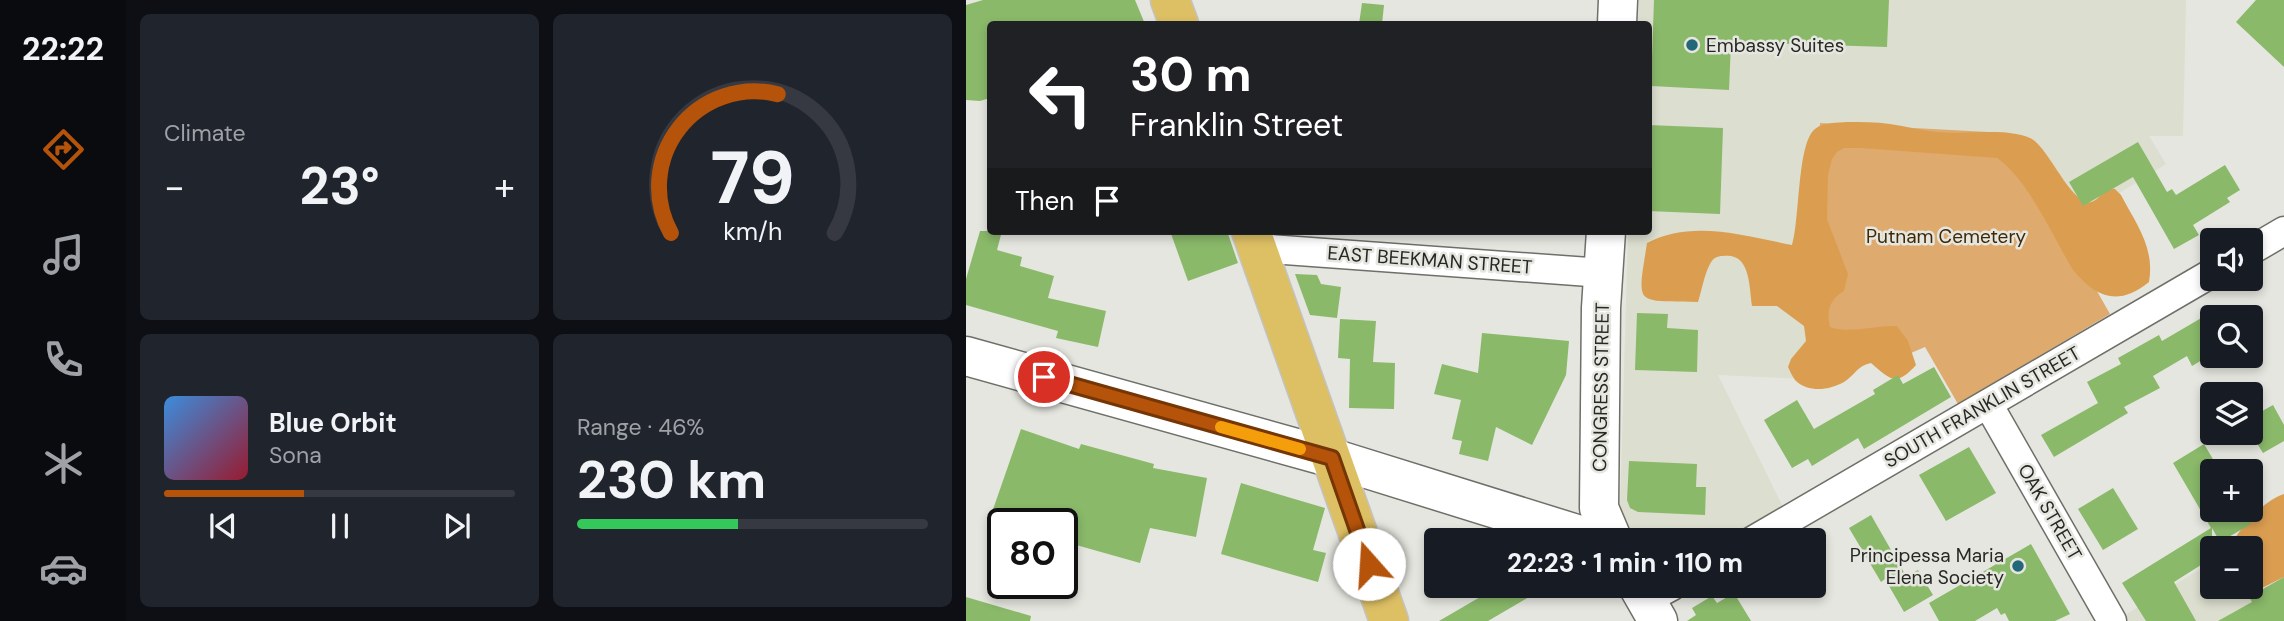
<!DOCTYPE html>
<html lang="en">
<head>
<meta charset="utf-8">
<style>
  body { margin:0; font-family:"DM Sans",sans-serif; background:#20242c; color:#f1f3f6; height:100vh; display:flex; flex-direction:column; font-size:26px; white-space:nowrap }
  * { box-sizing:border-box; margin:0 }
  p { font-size:23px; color:#9ea1a6 }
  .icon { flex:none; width:38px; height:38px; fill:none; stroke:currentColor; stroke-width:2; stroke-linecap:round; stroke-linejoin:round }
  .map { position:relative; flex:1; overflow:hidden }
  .drawer { display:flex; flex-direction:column; gap:14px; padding:14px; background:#0d0f14; width:840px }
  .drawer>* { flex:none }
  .top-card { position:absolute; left:21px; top:21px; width:665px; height:214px; border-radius:7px; box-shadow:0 4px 10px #0003; background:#202124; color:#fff; overflow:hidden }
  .buttons { position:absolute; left:1234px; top:228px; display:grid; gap:14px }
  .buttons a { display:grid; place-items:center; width:63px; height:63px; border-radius:7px; background:#171b24; box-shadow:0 4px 10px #0003; font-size:35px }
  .speed { position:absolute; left:21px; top:508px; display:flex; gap:14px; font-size:35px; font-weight:700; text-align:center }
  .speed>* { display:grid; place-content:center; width:91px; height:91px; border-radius:50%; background:#171b24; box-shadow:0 4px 10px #0003; line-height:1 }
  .speed .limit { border:4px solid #111; border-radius:10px; background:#fff; color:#111 }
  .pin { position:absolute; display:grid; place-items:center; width:60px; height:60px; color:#fff; margin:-30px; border:4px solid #fff; border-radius:50%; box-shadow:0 2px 7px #0007 }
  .me { position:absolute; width:77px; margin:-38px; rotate:341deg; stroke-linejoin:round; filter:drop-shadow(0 0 5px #0008) }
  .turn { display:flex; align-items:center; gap:24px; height:147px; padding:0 28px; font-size:32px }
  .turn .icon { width:91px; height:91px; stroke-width:2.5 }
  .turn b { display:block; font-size:49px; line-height:60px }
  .then { display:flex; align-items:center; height:66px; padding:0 28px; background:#0003; gap:14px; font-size:26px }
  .big { font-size:52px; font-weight:700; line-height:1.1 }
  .drawer .widget { flex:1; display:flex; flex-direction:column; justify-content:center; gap:10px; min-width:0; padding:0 24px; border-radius:10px; background:#20242c }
  .drawer .dial { align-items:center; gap:0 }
  .dial svg { height:182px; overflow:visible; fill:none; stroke:#363941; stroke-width:7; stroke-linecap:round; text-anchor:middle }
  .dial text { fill:#f1f3f6; stroke:none }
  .song { display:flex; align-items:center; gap:21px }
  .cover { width:84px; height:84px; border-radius:10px; background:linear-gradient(135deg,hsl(210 70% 55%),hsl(350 70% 35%)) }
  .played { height:7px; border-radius:4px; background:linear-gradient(90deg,#b45309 40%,#363941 40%) }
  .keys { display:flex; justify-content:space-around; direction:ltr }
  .heat { display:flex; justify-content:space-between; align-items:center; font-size:38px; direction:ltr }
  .charge { height:10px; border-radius:5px; background:linear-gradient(90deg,#34c759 46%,#363941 0) }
  .drawer .tiles { flex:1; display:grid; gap:14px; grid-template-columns:repeat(2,1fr) }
  .trip { position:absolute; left:458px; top:528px; width:402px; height:70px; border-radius:7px; background:#171b24; box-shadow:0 4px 10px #0003; font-weight:700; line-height:70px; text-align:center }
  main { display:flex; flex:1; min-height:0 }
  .tab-bar { display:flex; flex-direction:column; width:126px; justify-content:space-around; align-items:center; background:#090b0e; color:#9ea1a6 }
  .tab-bar .icon { width:49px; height:49px }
  .tab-bar .on { color:#b45309 }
  .tab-bar b { font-size:32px; color:#f1f3f6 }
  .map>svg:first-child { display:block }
</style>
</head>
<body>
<main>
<nav class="tab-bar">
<b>22:22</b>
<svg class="icon on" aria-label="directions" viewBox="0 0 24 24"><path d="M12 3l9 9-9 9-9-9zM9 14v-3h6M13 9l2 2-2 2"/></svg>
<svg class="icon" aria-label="music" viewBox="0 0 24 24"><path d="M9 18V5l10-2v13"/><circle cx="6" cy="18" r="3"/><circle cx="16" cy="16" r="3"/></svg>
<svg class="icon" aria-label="phone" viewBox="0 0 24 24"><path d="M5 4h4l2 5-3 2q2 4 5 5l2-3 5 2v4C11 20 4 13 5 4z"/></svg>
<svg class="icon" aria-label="climate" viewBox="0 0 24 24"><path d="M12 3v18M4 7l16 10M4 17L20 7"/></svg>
<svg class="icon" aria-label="car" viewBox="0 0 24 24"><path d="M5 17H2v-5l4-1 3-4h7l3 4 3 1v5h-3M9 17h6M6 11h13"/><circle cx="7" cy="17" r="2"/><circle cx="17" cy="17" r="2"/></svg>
</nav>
<section class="drawer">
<div class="tiles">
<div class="widget"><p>Climate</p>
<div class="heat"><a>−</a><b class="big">23°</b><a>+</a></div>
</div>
<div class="widget dial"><svg viewBox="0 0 100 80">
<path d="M14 69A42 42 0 1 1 86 69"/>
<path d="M14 69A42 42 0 0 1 61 8" stroke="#b45309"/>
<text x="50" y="56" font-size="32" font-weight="700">79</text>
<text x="50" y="72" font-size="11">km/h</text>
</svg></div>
<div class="widget">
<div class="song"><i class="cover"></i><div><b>Blue Orbit</b><p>Sona</p></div></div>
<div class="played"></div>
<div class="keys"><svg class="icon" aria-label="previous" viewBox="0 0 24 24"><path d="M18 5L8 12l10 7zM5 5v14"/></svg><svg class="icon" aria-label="pause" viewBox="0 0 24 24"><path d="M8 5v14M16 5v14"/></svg><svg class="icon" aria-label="next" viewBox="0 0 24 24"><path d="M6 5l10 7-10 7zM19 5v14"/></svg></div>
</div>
<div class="widget"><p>Range · 46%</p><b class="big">230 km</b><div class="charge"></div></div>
</div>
</section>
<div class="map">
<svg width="1318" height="621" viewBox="0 0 1318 621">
  <rect width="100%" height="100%" fill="#e5e6df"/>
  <g fill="#dcdecf">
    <path d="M673,0h547l-3,136h-34l17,28 -104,65 -255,150 -89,-4 65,132 -58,34h-52l-36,-9 -12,-7 -5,-14 8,-280h20v-207h-10z"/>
    <path d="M1246,562v24h31l19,35h-133l-4,-6z"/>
  </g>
  <path fill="#deaa6d" d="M854,123l187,10 103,181 -152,90 -33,-57 -14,6 -103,20z"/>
  <g fill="#db9e51">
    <path d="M881,122c14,0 29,0 43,2 16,2 32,7 48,8 27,3 67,-5 92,6 19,9 41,68 61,64 6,-1 11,-9 16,-14l8,1 6,6c15,29 34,52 28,87 -30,24 -52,17 -76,-12 -20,-33 -45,-91 -76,-112l-136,-10h-17l-7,4 -5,7 -4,16 -1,44 21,55 -4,17c-14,8 -18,20 -14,36 17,7 47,-2 67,-1l11,15 8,24c-20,22 -25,15 -45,-2 -13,2 -17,13 -27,19 -14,8 -35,11 -48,-1 -3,-3 -6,-10 -8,-14l3,-8 15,-18 -2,-15 -27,-20h-25c-3,-19 -1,-54 -29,-50 -6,0 -10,2 -13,8 -6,11 -8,26 -12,38 -64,-2 -61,6 -51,-59 45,-24 98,-7 145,2 8,-25 5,-102 23,-116 8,-7 23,-6 32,-7z"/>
    <path d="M1318,494v83l-22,11 -16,3 -5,-5h9v-38h-21c12,-21 32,-46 55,-54z"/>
  </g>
  <g fill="#8ab96a">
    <path d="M17,0h152l10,24h-155v74l-10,3 -14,-1v-95z"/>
    <path d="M688,0h235l-2,47 -156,-5 -2,48 -78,-4z"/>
    <path d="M1290,0h28v67l-48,-45z"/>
    <path d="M396,3l22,2 -2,19h-23z"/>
    <path d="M682,125l75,3 -3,86 -72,-3z"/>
    <path d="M1172,142l29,50 5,-3 4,6 49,-30 15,25 -13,8 3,4 -37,23 6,10 -25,14 -41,-72 -50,29 -14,-24z"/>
    <path d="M14,231h22l-5,19 25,7 -2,9 34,10 -6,22 58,13 -8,36 -42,-9 2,-7 -92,-26v-26z"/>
    <path d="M204,231h57l11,32 -50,18z"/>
    <path d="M329,274l22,1 4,9 20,3 -4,31 -27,-3z"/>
    <path d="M671,313l31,1 -1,14 31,2 -1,42 -62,-2z"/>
    <path d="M1237,317l9,15v22l-20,12 -5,-10 -34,20 7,12 -36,19 4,6 -74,44 -13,-22 57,-32 -11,-21 34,-18 -3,-6 41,-23 3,6z"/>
    <path d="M374,319l36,2 -3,41 22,1 -1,46 -45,-1 1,-49 -12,-1z"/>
    <path d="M516,333l87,8 -3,34 -34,70 -36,-18 -8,34 -29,-7 3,-13 -10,-2 9,-39 -27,-6 8,-30 36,9z"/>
    <path d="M968,367l17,30 -87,52 -6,-11 -46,28 -4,-7 -16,9 -28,-48 33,-20 17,29 61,-35 -2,-4 25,-15 5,9z"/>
    <path d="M1307,405l11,20v16l-21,12 -13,-21v-14z"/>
    <path d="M55,429l58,20 2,-5 73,20 -1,4 54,10 -11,59 -46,-9 -10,35 -78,-22v-18h-57l-15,-5z"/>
    <path d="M1238,444l16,27h-8v38h30l9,15 -31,18 -8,-14v30l-38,24 22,39h-50l-24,-38 89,-55 -38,-65z"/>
    <path d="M1003,447l27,46 -50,28 -27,-46z"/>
    <path d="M663,461l68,3 -1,23h10l-1,28 -67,-3 -8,-4 -3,-8z"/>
    <path d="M275,483l84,25 -12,42 13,3 -8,29 -97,-28z"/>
    <path d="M1147,488l25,41 -35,21 -25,-41z"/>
    <path d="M905,515l35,61 12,-6 15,25 -29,17 -19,-33 -4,3 -32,-54z"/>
    <path d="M1065,544l39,70 -15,7h-46l-4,-8 -4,2 -4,-7 -22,13h-36l-10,-18z"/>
    <path d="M1318,577v44h-66l34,-19 -3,-5z"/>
    <path d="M533,586h49l-60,35h-49z"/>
    <path d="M768,593l17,28h-64l9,-6 -4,-7 20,-12 5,7z"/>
    <path d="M0,597l65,19 -1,5h-64z"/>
  </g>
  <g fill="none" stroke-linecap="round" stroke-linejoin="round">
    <defs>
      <g id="street">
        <path d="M291,248l346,25"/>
        <path d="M1284,251l34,-20"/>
        <path d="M1022,404l124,217"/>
        <path d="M786,541l460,-268"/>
        <path d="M680,600l26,-14"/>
      </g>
      <g id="secondary">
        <path d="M651,24l1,-24"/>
        <path d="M640,231l-5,77 -2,200 14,33"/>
        <path d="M0,356l366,102 267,83"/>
        <path d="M672,586l20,35"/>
      </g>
      <g id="highway">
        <path d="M204,0l9,24"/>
        <path d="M285,231l138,390"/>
      </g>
    </defs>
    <use href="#street" stroke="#6f6f69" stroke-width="31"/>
    <use href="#secondary" stroke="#6f6f69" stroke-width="41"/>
    <use href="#highway" stroke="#c3c3c2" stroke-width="41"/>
    <use href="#street" stroke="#fff" stroke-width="28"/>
    <use href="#secondary" stroke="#fff" stroke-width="38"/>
    <use href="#highway" stroke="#ddbf64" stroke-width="38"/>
  </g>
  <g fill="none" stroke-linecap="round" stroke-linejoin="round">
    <defs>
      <path id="route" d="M78,377l288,81 37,106"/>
    </defs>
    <use href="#route" stroke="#753606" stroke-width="18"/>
    <use href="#route" stroke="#b45309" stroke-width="12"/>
    <path stroke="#f59e0b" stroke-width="12" d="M255,427l79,22"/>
  </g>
  <g fill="#236778" stroke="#e5e6df" stroke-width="2.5">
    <circle cx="726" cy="45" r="7"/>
    <circle cx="1052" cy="566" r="7"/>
  </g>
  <g text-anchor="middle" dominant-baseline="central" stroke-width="5" stroke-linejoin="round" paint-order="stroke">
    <g font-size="19" fill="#272724" stroke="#e5e6df" text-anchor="start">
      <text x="740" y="45">Embassy Suites</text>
      <text x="1038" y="555" text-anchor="end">Principessa Maria<tspan x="1038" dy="22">Elena Society</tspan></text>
    </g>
    <g font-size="19" fill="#402805" stroke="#e5e6df">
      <text x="980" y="236">Putnam Cemetery</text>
    </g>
    <g font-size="19" fill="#272724" stroke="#e5e6df">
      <text transform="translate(464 260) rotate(4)">EAST BEEKMAN STREET</text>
      <text transform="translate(635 387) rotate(-89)">CONGRESS STREET</text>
      <text transform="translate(1016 407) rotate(-30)">SOUTH FRANKLIN STREET</text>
      <text transform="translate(1084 512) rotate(60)">OAK STREET</text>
    </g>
  </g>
</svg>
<div class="buttons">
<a><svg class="icon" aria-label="sound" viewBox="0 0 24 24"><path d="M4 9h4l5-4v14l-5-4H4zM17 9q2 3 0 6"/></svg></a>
<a><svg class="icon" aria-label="search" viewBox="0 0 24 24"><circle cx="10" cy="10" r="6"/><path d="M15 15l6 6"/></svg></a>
<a><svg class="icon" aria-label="layers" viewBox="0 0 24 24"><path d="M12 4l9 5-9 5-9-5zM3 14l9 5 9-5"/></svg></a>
<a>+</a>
<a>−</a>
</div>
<div class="speed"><div class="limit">80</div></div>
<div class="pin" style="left:78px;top:377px;background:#d93025"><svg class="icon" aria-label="arrive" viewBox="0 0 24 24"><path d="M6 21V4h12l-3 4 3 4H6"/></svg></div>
<svg class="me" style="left:403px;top:564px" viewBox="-20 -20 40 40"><circle r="19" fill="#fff"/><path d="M0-13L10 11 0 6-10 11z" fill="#b45309"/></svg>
<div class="trip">22:23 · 1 min · 110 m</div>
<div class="top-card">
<div class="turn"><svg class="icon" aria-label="left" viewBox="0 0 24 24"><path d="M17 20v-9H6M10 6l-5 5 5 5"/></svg><div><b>30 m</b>Franklin Street</div></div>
<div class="then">Then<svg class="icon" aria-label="arrive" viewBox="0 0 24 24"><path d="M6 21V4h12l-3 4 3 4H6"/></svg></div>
</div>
</div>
</main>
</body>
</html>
